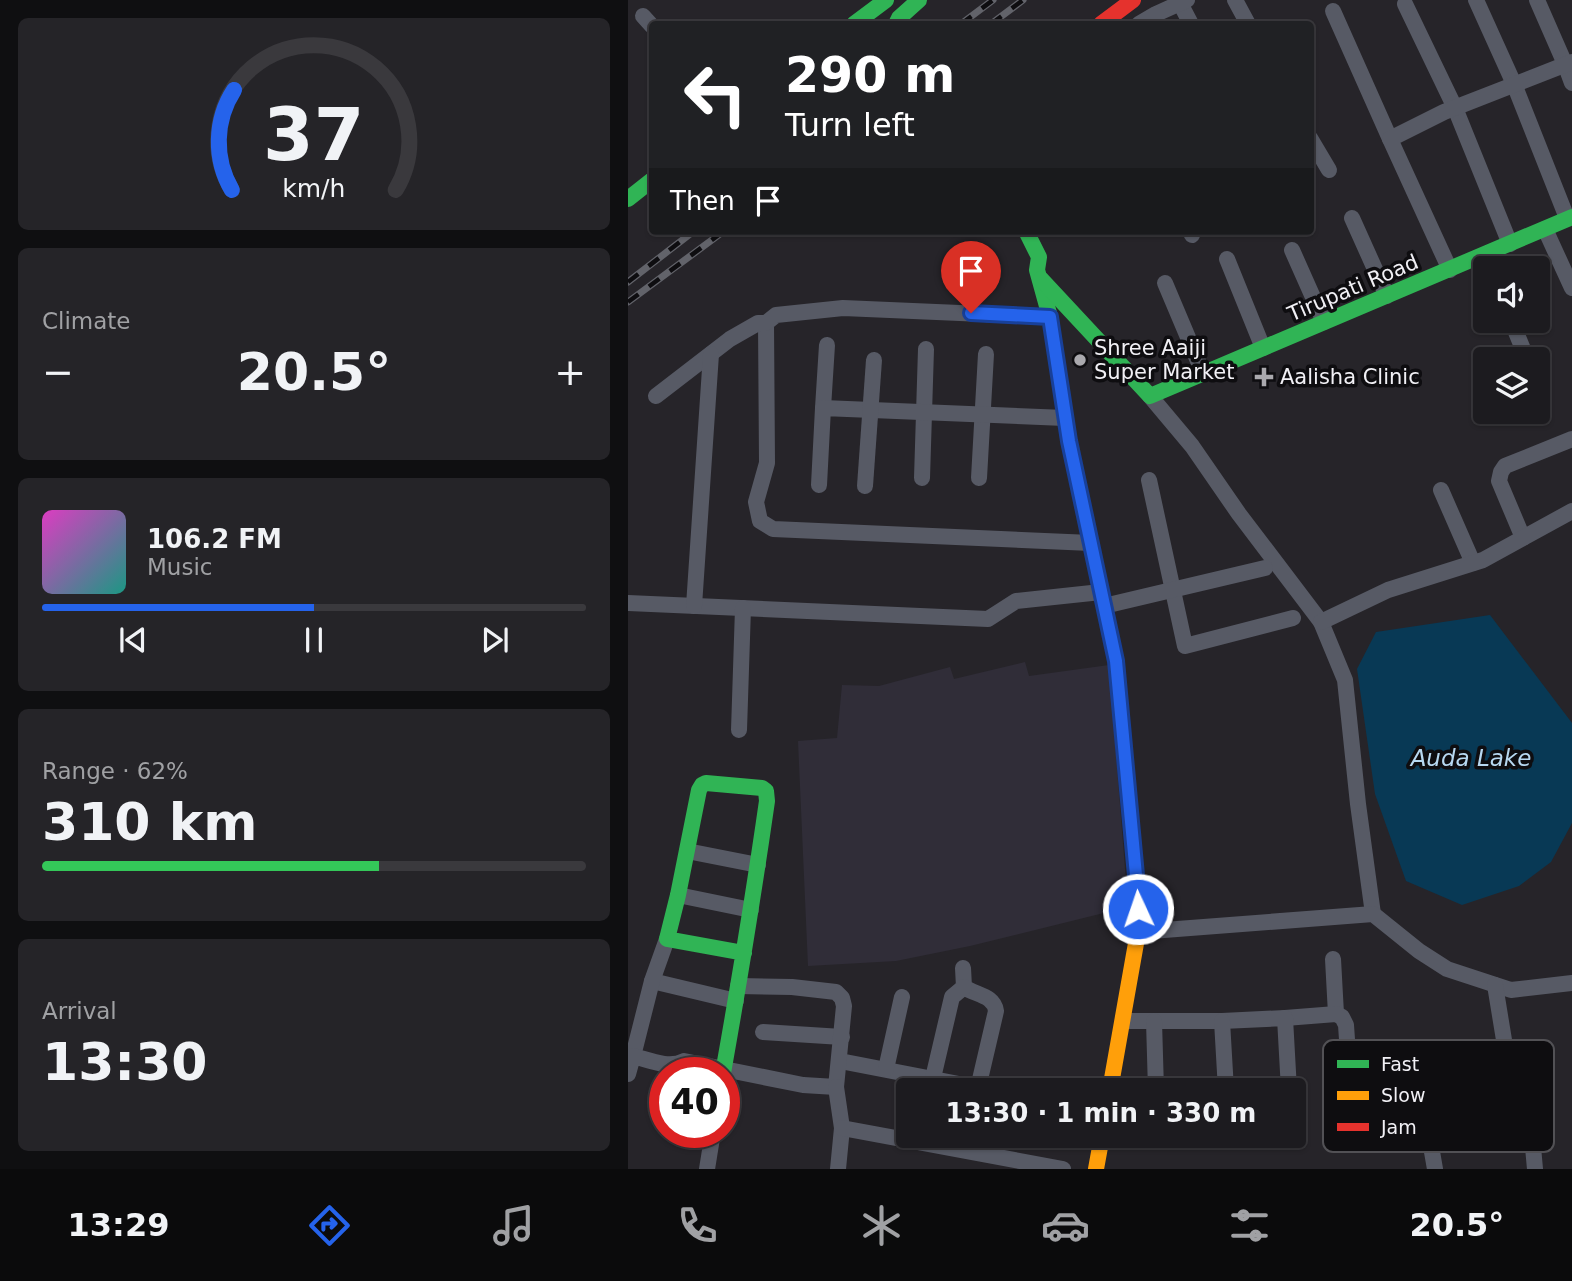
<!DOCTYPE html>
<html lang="en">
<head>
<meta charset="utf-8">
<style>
  body { margin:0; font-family:"DejaVu Sans",sans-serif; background:#252428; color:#f1f3f6; height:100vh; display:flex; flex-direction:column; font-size:26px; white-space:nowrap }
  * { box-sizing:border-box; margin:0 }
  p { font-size:23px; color:#a0a1a4 }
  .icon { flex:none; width:38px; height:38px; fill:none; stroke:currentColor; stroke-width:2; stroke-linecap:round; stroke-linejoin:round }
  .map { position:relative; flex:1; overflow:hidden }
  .sheet { display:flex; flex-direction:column; gap:18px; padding:18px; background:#0f0f11; width:628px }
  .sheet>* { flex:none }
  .banner { position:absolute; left:21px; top:21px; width:665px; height:214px; border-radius:7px; box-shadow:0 2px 5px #0004,0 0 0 2px #3a393d; background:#202124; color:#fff; overflow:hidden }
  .tools { position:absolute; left:845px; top:256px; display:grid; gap:14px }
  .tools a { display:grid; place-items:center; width:77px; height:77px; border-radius:7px; background:#1c1b1f; box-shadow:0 2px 5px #0004,0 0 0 2px #3a393d; font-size:35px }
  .speed { position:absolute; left:21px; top:1057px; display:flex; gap:14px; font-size:35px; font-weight:700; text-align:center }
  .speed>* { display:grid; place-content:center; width:91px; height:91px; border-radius:50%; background:#1c1b1f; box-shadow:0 2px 5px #0004,0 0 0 2px #3a393d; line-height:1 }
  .speed .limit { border:10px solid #d22; background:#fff; color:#111 }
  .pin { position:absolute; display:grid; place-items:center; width:60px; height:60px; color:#fff; margin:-72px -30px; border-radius:50% 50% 50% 0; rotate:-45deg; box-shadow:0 0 7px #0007 }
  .pin .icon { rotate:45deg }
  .me { position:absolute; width:77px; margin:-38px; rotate:357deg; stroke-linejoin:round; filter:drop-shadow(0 0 5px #0008) }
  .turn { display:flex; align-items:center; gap:24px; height:147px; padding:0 21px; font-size:32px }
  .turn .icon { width:91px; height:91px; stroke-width:2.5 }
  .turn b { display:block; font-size:49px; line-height:60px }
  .then { display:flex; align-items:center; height:66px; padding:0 21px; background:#0003; gap:14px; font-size:26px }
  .big { font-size:52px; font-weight:600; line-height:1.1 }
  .sheet .widget { flex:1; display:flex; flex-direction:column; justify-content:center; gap:10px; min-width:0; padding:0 24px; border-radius:10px; background:#252428 }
  .sheet .dial { align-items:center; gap:0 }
  .dial svg { height:182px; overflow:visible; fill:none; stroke:#3a393d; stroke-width:7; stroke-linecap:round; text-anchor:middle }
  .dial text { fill:#f1f3f6; stroke:none }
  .song { display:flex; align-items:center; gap:21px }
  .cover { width:84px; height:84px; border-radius:10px; background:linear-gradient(135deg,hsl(310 70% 55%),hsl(170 70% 35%)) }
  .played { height:7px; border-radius:4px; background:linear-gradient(90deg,#2563eb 50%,#3a393d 50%) }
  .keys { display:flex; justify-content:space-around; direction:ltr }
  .heat { display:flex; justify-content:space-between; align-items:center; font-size:38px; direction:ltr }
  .charge { height:10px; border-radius:5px; background:linear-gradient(90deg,#34c759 62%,#3a393d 0) }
  .trip { position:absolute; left:268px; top:1078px; width:410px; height:70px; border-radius:7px; background:#1c1b1f; box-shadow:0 2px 5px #0004,0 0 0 2px #3a393d; font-weight:600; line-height:70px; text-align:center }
  .tabs { display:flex; height:112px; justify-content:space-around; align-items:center; background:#0b0b0c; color:#a0a1a4 }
  .tabs .icon { width:49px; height:49px }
  .tabs .current { color:#2563eb }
  .tabs b { font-size:32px; color:#f1f3f6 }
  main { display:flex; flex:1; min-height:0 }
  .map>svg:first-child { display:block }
</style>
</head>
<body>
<main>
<section class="sheet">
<div class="widget dial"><svg viewBox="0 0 100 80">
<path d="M14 69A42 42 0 1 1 86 69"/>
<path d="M14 69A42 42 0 0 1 15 25" stroke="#2563eb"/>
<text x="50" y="56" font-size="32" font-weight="700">37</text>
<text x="50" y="72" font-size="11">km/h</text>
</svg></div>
<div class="widget"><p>Climate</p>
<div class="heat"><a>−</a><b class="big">20.5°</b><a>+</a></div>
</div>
<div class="widget">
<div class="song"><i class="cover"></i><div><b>106.2 FM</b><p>Music</p></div></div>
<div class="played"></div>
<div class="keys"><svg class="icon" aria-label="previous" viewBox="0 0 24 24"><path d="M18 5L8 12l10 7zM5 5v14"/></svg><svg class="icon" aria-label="pause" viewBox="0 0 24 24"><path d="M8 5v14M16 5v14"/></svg><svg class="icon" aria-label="next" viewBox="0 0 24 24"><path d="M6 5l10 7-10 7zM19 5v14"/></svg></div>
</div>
<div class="widget"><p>Range · 62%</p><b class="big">310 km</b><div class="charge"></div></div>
<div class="widget"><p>Arrival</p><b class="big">13:30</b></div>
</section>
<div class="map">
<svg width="944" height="1169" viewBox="0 0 944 1169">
  <rect width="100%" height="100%" fill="#262429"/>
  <path fill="#302d38" d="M397,662l4,14 80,-11 19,242 -158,39 -74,15 -88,5 -10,-225 39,-3 5,-53 37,1 71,-19 4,12z"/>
  <path fill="#083955" d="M862,615l82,108v100l-21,39 -32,24 -57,19 -56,-24 -31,-87 -18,-125 19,-37z"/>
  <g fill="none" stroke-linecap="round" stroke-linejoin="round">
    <g stroke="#575a65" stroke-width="16">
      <path d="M607,0l13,24"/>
      <path d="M848,0l38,84 53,134"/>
      <path d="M909,0l28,64 7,19"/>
      <path d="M552,3l11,21"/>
      <path d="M777,4l50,104 55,136"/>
      <path d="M705,11l57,128"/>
      <path d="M15,16l9,10"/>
      <path d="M511,24l17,-10 31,-14"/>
      <path d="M682,138l19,32"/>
      <path d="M724,218l35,78"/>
      <path d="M917,229l27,59"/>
      <path d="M562,231l2,4"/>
      <path d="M664,250l32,72"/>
      <path d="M599,259l36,89"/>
      <path d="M822,270l-60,-131 54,-27 128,-50"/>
      <path d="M537,283l38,90"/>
      <path d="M883,320l16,39"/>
      <path d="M138,323l1,140 -11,39 4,19 13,8 318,14"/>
      <path d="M910,386l2,5"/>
      <path d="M28,396l74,-57 28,-16h8l10,-8 67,-7 207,9"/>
      <path d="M522,396l42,50 47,68 82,108 24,58 13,124 15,110"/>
      <path d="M195,408l4,-63"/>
      <path d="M294,478l4,-129"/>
      <path d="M351,478l7,-124"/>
      <path d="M521,480l36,166 108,-28"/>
      <path d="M191,485l4,-77 242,10"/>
      <path d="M237,486l9,-126"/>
      <path d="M813,490l32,73"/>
      <path d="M895,538l-24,-57 2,-9 4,-6 67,-27"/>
      <path d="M0,603l360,16 28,-18 85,-9"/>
      <path d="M66,606l17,-252"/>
      <path d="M476,606l161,-38"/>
      <path d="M693,622l67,-32 95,-30 89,-49"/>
      <path d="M111,730l4,-122"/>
      <path d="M59,851l71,14"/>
      <path d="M50,895l73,15"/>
      <path d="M510,932l235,-18 46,37 28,18 64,21 61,-7"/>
      <path d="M705,959l3,55"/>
      <path d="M335,968l1,19c11,8 30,8 32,24l-18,77"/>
      <path d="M24,981l84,20"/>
      <path d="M867,985l18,110 20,52 2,22"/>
      <path d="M657,1018l51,-4 6,3 4,8 7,102"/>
      <path d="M495,1021h99l63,-3 4,72"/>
      <path d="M526,1021l2,69"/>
      <path d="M594,1021l4,69"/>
      <path d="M135,1032l79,5"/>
      <path d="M5,1056l19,-75 15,-42"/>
      <path d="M212,1061l150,29"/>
      <path d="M258,1069l16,-72"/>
      <path d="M0,1074l5,-18c16,4 36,13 51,5l119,24 33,2 8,-81 -2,-8 -6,-6 -44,-5 -54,-1"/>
      <path d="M305,1078l19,-81 12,-10"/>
      <path d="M208,1087l6,41 -4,41"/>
      <path d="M214,1128l221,41"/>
      <path d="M800,1129l7,40"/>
      <path d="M529,1136v2"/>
      <path d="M79,1169l6,-37"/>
    </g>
    <g stroke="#30b455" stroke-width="16">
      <path d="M226,24l32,-24"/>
      <path d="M268,24l3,-6 20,-18"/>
      <path d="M0,199l24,-19"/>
      <path d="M398,231l13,26 -2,13 13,47 19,124 47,220 20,214"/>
      <path d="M413,279l109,117 422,-179"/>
      <path d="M95,1073c16,-90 31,-181 44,-272l-1,-10 -4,-3 -56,-5 -4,2 -3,5 -21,105 -11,44 77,14"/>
    </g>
    <g stroke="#ff9f0a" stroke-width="16">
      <path d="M482,1090l28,-158 -2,-57"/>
      <path d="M468,1169l6,-33"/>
    </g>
    <path stroke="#e5322d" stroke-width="16" d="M473,24l32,-24"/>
    <defs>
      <g id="rail">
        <path d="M333,24l32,-24"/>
        <path d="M363,24l32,-24"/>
        <path d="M0,282l66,-51"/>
        <path d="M0,302l96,-71"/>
      </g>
    </defs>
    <use href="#rail" stroke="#62636a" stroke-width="7"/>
    <use href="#rail" stroke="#0e0d10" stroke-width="4.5" stroke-dasharray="13" stroke-linecap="butt"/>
  </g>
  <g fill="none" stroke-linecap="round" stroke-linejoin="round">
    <defs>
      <path id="route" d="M343,313l79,4 19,124 47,220 21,225 1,23"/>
    </defs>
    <use href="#route" stroke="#184099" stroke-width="18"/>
    <use href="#route" stroke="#2563eb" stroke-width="12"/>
  </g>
  <g fill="#aaa9ae" stroke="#0e0d10" stroke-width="2.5">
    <circle cx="452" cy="360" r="7"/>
    <path d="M632.5 366.5h7v7h7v7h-7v7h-7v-7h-7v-7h7z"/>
  </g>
  <g text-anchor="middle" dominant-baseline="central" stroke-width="7" stroke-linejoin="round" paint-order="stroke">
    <g font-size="21" fill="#f1f0f5" stroke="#0e0d10">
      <text transform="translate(725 288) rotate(-23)">Tirupati Road</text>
    </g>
    <g font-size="21" fill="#f1f0f5" stroke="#0e0d10" text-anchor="start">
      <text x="466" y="348">Shree Aaiji<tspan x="466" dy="24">Super Market</tspan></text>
      <text x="652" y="377">Aalisha Clinic</text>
    </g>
    <g font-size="23" font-style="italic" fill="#b7d8f1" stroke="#0e0d10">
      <text x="843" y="758">Auda Lake</text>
    </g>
  </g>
  <rect x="695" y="1040" width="231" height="112" rx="10" fill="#0e0d10" stroke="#525155" stroke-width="2"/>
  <rect x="709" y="1060" width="32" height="8" fill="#30b455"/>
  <rect x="709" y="1091" width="32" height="9" fill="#ff9f0a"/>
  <rect x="709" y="1123" width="32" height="8" fill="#e5322d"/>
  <g font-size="19" fill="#f1f0f5">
    <text x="753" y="1071">Fast</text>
    <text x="753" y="1102">Slow</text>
    <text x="753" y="1134">Jam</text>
  </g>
</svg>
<div class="tools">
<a><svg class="icon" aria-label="sound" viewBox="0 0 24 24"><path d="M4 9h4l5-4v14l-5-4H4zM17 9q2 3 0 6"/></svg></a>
<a><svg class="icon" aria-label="layers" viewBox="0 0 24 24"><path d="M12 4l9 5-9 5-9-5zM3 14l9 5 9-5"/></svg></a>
</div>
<div class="speed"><div class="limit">40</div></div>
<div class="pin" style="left:343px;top:313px;background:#d93025"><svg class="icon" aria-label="arrive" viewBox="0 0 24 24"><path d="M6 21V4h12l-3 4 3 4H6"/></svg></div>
<svg class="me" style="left:510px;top:909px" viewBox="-20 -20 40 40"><circle r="17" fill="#2563eb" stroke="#fff" stroke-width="3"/><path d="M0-11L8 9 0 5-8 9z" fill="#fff"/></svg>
<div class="trip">13:30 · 1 min · 330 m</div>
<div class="banner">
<div class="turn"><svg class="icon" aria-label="left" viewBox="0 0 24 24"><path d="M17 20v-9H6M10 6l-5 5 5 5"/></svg><div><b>290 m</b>Turn left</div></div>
<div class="then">Then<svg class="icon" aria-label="arrive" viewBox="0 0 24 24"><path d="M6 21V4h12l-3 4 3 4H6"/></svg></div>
</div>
</div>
</main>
<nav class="tabs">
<b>13:29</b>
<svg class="icon current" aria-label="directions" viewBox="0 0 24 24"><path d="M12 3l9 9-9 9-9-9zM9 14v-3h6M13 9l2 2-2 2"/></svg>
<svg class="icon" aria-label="music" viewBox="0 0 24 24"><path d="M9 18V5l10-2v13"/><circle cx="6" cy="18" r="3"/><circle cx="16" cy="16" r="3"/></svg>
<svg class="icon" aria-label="phone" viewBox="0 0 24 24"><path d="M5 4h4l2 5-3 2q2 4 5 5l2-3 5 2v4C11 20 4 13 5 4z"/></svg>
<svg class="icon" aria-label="climate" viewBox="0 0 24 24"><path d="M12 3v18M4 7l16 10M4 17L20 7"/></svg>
<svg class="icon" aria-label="car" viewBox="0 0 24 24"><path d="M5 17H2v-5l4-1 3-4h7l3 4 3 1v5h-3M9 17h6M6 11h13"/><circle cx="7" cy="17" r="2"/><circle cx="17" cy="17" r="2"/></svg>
<svg class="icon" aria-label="filters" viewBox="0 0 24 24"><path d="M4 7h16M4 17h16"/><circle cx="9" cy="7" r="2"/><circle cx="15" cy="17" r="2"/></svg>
<b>20.5°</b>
</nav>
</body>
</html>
